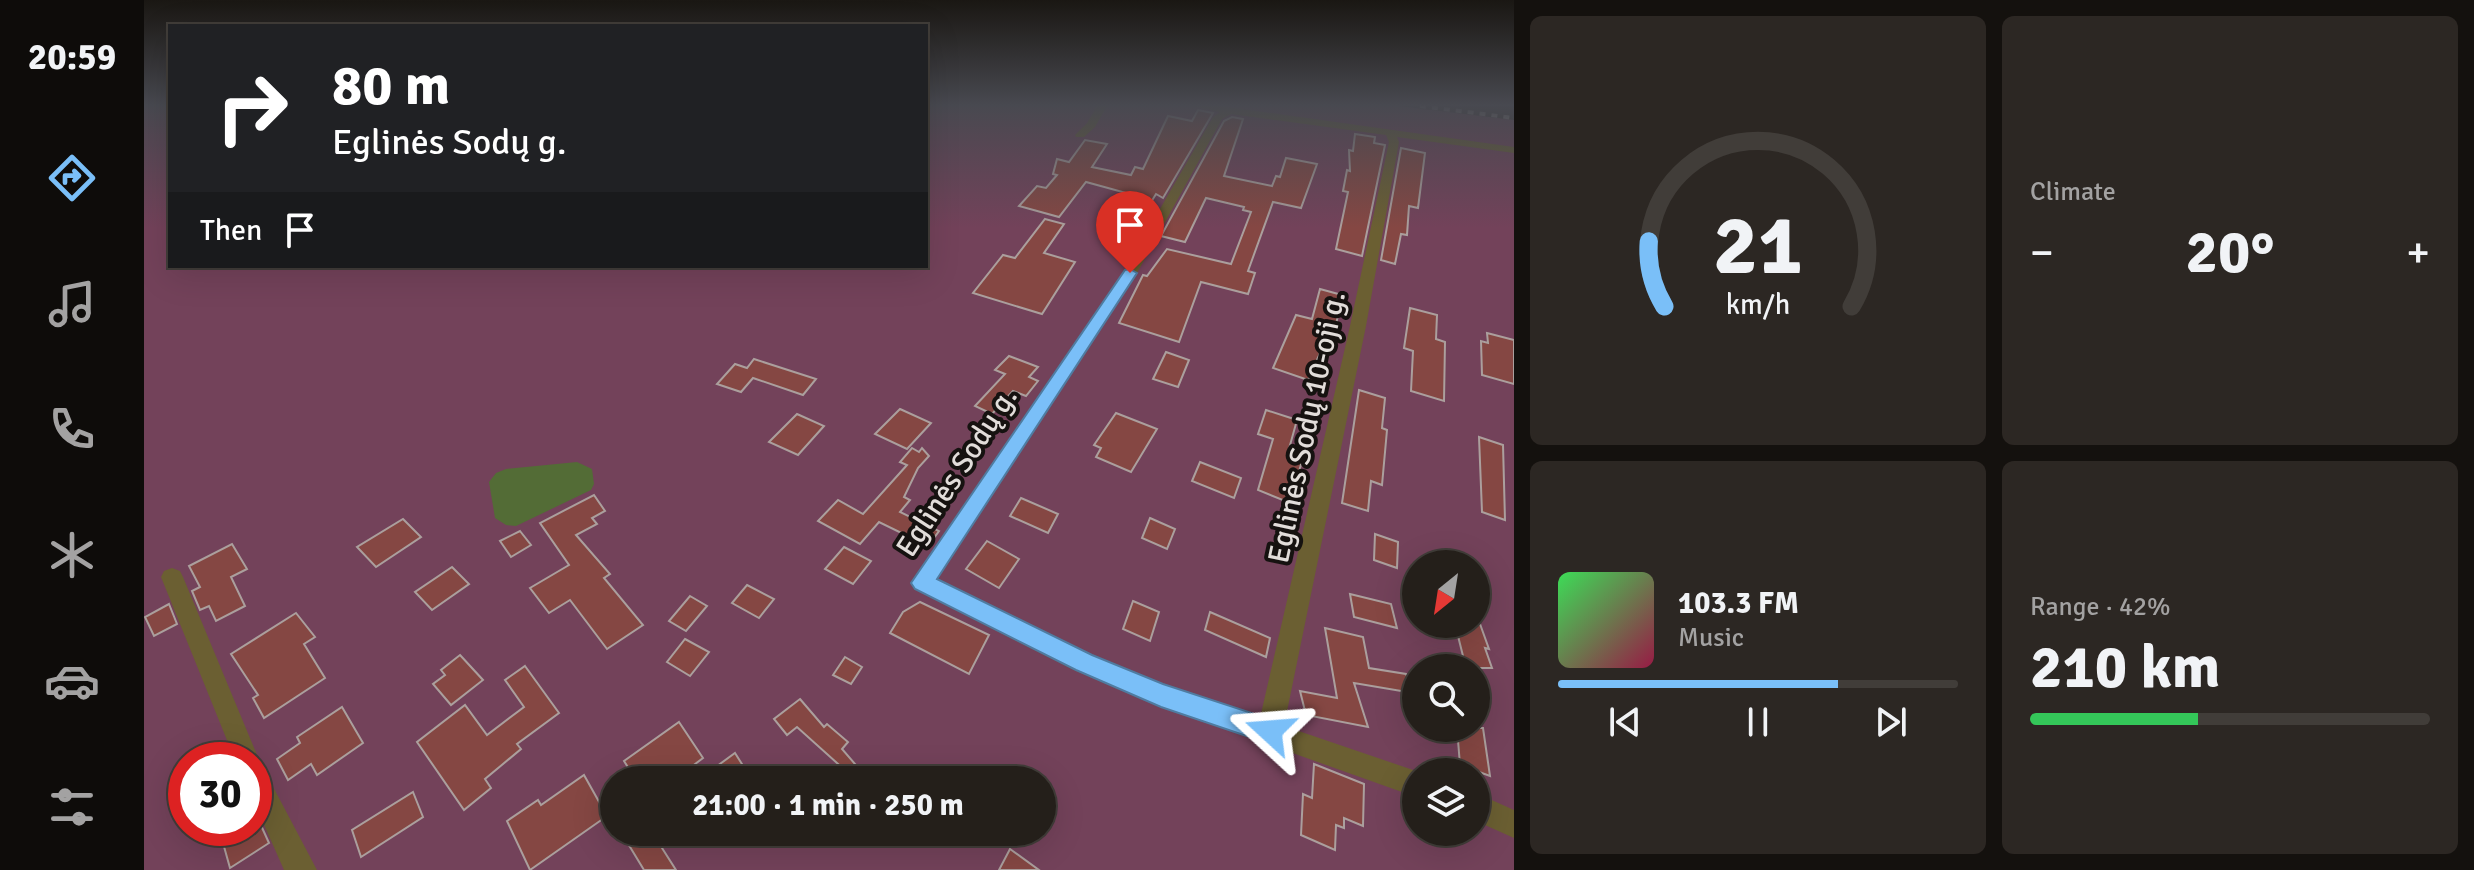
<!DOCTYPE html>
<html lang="en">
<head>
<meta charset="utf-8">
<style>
  body { margin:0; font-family:Signika,sans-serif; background:#2c2723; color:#f1f3f6; height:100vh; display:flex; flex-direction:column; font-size:30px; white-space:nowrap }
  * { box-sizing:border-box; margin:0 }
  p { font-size:26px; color:#a3a2a2 }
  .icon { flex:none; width:44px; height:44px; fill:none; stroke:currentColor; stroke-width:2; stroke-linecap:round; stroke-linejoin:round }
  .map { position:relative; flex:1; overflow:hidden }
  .panel { display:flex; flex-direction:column; gap:16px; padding:16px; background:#14110e; width:960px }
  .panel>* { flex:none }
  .top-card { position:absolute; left:24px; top:24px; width:760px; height:244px; border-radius:0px; box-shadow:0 8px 32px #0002,0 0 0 2px #413d39; background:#202124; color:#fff; overflow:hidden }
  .needle { width:52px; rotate:210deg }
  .tools { position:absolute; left:1258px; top:550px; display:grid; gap:16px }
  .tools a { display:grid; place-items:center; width:88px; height:88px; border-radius:50%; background:#241f1a; box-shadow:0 8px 32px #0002,0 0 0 2px #413d39; font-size:40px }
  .speed { position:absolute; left:24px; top:742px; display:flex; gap:16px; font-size:40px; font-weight:700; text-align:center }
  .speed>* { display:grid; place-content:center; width:104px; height:104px; border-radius:50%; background:#241f1a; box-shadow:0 8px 32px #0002,0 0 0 2px #413d39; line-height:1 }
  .speed .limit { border:12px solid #d22; background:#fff; color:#111 }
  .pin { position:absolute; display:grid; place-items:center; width:68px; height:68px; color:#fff; margin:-82px -34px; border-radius:50% 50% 50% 0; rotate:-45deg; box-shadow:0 0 8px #0007 }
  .pin .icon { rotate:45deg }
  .me { position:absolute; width:88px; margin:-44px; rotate:289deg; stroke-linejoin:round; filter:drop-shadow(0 0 6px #0008) }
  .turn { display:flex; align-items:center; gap:28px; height:168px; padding:0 32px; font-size:36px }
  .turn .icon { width:104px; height:104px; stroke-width:2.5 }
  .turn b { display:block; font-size:56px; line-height:68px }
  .then { display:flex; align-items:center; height:76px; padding:0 32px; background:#0003; gap:16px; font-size:30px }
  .big { font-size:60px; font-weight:800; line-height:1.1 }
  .panel .tile { flex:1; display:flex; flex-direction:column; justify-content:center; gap:12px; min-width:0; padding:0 28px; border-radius:12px; background:#2c2723 }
  .panel .dial { align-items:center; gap:0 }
  .dial svg { height:208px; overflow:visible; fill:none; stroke:#413d39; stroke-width:7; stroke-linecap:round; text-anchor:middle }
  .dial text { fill:#f1f3f6; stroke:none }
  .song { display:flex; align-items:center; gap:24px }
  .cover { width:96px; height:96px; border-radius:12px; background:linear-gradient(135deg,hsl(130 70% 55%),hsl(340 70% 35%)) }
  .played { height:8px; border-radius:4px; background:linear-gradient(90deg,#7abff8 70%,#413d39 70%) }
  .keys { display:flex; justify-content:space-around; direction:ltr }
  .heat { display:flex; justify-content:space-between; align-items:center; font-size:44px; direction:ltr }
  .charge { height:12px; border-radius:6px; background:linear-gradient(90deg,#34c759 42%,#413d39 0) }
  .panel .tiles { flex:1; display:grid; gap:16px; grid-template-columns:repeat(2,1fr) }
  .trip { position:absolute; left:456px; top:766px; width:456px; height:80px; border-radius:40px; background:#241f1a; box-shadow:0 8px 32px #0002,0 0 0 2px #413d39; font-weight:800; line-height:80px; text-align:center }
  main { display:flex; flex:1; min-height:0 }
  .dock { display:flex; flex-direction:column; width:144px; justify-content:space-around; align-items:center; background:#0e0c0a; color:#a3a2a2 }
  .dock .icon { width:56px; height:56px }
  .dock .active { color:#7abff8 }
  .dock b { font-size:36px; color:#f1f3f6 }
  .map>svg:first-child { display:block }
</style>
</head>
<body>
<main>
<nav class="dock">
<b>20:59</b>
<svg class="icon active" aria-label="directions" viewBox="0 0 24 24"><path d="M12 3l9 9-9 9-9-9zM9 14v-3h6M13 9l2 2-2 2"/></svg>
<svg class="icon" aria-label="music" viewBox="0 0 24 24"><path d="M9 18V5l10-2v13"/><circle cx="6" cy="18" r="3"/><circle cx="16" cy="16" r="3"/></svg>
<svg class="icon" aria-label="phone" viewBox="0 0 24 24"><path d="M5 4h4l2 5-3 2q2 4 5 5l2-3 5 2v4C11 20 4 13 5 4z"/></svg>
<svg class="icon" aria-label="climate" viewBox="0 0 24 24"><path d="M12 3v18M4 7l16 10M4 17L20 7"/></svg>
<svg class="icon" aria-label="car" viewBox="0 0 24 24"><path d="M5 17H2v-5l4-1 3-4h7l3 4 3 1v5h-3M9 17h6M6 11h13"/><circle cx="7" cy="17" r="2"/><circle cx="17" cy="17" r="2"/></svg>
<svg class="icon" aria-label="filters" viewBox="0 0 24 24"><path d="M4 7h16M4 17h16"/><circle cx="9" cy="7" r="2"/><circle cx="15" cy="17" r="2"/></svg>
</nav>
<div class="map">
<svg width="1370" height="870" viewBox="0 0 1370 870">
  <rect width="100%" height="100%" fill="#302923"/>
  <path fill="#73425a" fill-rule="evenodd" d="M0,106h26v160h756v-160h473l115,14v750h-1370zM1272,564h60v60h-60zM1272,668h60v60h-60zM42,760h68v68h-68zM1272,772h60v60h-60zM470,780h428v52h-428z"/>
  <path fill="#536c36" d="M433,462l15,7 2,15 -3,6 -75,36 -10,-1 -11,-7 -6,-36 7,-9 10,-4z"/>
  <g fill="#854743" stroke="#ab9f9d" stroke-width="2">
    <path d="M1054,110l15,3 -50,85 -7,-4 -8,13 -23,-6 5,-7 -44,-12 -27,35 -40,-11 18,-20 9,2 11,-13 -4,-1 4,-15 12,3 16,-22 22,4 -15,23 39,8 4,-8 8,2 25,-53 24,5z"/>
    <path d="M1088,117l11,2 -19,57 48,10 4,-10 4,1 6,-19 31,6 -16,44 -28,-6 -25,69 7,2 -7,21 -47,-12 -22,60 -60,-19 24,-48 4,1 20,-27 64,15 20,-52 -8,-2 1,-3 -38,-9 -21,44 -24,-6 63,-115z"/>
    <path d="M1211,134l20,3 -1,6 11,2 -23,111 -26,-7 12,-57 -5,-1 4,-21 3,1 -1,-21 4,1z"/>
    <path d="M1257,148l24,5 -7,55 -9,-2 -2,29 -6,-1 -6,30 -14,-4z"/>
    <path d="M901,219l19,5 -20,29 31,9 -33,52 -69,-21 30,-38 12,3z"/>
    <path d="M1176,289l22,6 -8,40 -5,-2 -21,47 -35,-12 23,-53 16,4z"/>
    <path d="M1266,308l27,7 -1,24 9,3 -1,59 -33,-10 2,-40 -9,-3z"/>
    <path d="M1343,333l27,7v44l-32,-9 -1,-34 7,2z"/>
    <path d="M1022,352l23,8 -11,27 -25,-8z"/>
    <path d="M865,356l29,11 -9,10 9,4 -12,15 -13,-5 -21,23 -17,-8 30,-32 -10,-4z"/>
    <path d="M610,359l62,20 -13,16 -50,-17 -12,14 -24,-8 18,-20 12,4z"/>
    <path d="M1215,390l26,8 -3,30 5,2 -5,55 -11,-4 -3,30 -26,-8z"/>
    <path d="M756,409l31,14 -24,26 -32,-15z"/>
    <path d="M1122,410l31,10 -10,36 15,5 -12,42 -32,-13 15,-51 -15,-5z"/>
    <path d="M972,413l41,16 -26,43 -35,-15 5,-9 -7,-3z"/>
    <path d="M653,414l27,12 -26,29 -29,-13z"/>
    <path d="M1335,437l24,8 2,75 -23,-8z"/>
    <path d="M768,448l7,4 3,-4 7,8 -11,12 -14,29 6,3 -10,12 39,19 -11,15 -49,-24 -19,22 -42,-23 20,-21 25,14 44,-49 -7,-3z"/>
    <path d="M1056,462l41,16 -7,20 -42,-17z"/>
    <path d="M450,495l11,16 -13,7 5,6 -21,11 34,39 -6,4 39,47 -36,24 -37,-49 -21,13 -19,-25 39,-23 -29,-42z"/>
    <path d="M877,498l37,16 -10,19 -38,-17z"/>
    <path d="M1006,518l25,11 -8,20 -25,-11z"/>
    <path d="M259,519l18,18 -45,30 -19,-20z"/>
    <path d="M376,531l11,14 -20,12 -11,-16z"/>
    <path d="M1231,534l23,8 -1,26 -23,-8z"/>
    <path d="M843,541l32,18 -20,29 -33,-19z"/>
    <path d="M88,544l15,25 -16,8 14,29 -29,15 -7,-15 -9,4 -8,-19 8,-4 -11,-21z"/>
    <path d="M700,547l27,14 -18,23 -28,-15z"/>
    <path d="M308,567l17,17 -37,26 -17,-18z"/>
    <path d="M603,585l27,14 -15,19 -27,-15z"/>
    <path d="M1206,594l41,10 6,24 -43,-11z"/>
    <path d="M546,596l17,10 -21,25 -17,-10z"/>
    <path d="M989,601l26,11 -9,29 -27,-12z"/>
    <path d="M776,602l69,33 -20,39 -79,-41 13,-21z"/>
    <path d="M25,604l8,20 -23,12 -9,-19z"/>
    <path d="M1066,612l60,26 -4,19 -61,-27z"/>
    <path d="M152,613l19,24 -11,7 21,34 -61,40 -11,-20 5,-3 -27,-41z"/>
    <path d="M1311,624h25l9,25 -4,-1 7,20h-26z"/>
    <path d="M1181,628l38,9 6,31 37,6 7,19 -59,-10 14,44 -62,-12 -6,-24 37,7z"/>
    <path d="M541,639l24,13 -19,24 -23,-14z"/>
    <path d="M316,655l23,25 -32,25 -18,-21 12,-9 -4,-5z"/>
    <path d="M701,657l17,10 -11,17 -18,-9z"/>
    <path d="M381,666l34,47 -42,31 4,5 -36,30 6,9 -27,22 -47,-68 48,-37 22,30 37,-28 -19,-27z"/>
    <path d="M656,699l24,28 3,-3 21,18 -6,7 13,15 -8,8 -50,-45 -10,8 -13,-16z"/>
    <path d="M198,707l21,36 -46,32 -6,-11 -23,16 -11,-21 23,-16 -3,-6z"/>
    <path d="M535,722l24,36 -29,22h-38l-12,-19z"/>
    <path d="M1313,728h26l7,48 -30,-11z"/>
    <path d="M591,753l12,19 -11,8h-16l-7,-11z"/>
    <path d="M1170,764l50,20 -1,42 -19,-8v10l-8,-3 -1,25 -34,-15 2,-41 9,4z"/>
    <path d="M440,775l23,41 -77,54 -23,-49 31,-21 3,5z"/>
    <path d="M269,792l10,25 -62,40 -9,-27z"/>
    <path d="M115,821l10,22 -39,25 -7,-25 25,-15h6z"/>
    <path d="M496,832h20l8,11 -6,5 14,22h-32l-17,-28z"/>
    <path d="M866,849l29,21h-40z"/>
  </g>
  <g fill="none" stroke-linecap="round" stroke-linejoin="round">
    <g fill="#6b5f32" fill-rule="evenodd">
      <path d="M953,106h10l-12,21 -11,10h-8l-1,-2 12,-12z"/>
      <path d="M1049,106h28l293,41v6l-117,-16 2,5 -33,184 -82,400 135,46h-3v25l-264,-94 -76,-32 -162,-82 -3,-6 212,-310 90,-156 7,-5zM1087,114l155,21 3,7 -39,184 -90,392 -97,-34 -71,-29 -156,-75 201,-307 85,-154z"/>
      <path d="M28,568l8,3 3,6 77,185 57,108h-33l-30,-68v-42h-19l-74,-183 3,-6z"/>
      <path d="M1332,793l38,17v28l-38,-17z"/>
    </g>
    <path stroke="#a39d99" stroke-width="4" stroke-dasharray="6 6" stroke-linecap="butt" d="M1276,106l94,12"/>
  </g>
  <linearGradient id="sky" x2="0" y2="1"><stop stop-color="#1a1713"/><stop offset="0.46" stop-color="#484950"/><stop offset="1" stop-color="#484950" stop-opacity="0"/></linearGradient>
  <rect width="1370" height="228" fill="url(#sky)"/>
  <path fill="#7abff8" stroke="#4f7ca1" stroke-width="2" d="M986,269l7,4 -200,306 155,76 71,29 116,38 4,9 -4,9 -9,4 -109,-37 -85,-37 -161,-81 -4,-6 214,-313z"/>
  <g text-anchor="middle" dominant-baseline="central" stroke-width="8" stroke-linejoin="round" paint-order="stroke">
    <g font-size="30" fill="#e2ddda" stroke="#161210">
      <text transform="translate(1163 427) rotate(-78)">Eglinės Sodų 10-oji g.</text>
      <text transform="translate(813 472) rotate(-57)">Eglinės Sodų g.</text>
    </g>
  </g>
</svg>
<div class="tools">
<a><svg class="needle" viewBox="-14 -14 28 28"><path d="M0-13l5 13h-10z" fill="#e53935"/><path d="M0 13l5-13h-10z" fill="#a3a2a2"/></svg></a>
<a><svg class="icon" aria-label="search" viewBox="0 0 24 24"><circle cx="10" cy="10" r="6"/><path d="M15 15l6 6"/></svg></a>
<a><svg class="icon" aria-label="layers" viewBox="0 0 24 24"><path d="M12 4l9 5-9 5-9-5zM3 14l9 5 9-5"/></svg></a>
</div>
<div class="speed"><div class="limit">30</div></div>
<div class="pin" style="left:986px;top:273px;background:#d93025"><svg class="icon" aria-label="arrive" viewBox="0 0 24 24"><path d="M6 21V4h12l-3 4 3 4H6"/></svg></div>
<svg class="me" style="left:1126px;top:731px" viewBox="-20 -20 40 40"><path d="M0-17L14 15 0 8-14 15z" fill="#7abff8" stroke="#fff" stroke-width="4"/></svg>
<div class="trip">21:00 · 1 min · 250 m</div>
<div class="top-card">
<div class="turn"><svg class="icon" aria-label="right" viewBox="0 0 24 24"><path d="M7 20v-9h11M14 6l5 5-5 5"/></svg><div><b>80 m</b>Eglinės Sodų g.</div></div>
<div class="then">Then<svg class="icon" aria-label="arrive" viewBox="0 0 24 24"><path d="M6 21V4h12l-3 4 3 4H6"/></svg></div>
</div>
</div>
<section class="panel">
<div class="tiles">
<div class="tile dial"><svg viewBox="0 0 100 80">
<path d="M14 69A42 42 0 1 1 86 69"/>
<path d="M14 69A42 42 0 0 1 8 44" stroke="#7abff8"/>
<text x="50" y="56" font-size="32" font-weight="700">21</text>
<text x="50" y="72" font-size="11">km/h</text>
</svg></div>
<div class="tile"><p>Climate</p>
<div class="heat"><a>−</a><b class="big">20°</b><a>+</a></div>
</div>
<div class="tile">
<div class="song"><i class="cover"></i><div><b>103.3 FM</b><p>Music</p></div></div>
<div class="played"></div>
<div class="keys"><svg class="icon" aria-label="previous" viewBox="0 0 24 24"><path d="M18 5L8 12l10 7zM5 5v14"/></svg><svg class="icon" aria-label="pause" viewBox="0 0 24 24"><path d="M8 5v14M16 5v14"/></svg><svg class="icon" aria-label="next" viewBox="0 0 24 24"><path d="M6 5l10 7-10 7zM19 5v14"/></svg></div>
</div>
<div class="tile"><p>Range · 42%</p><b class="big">210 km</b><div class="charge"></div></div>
</div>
</section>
</main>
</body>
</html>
